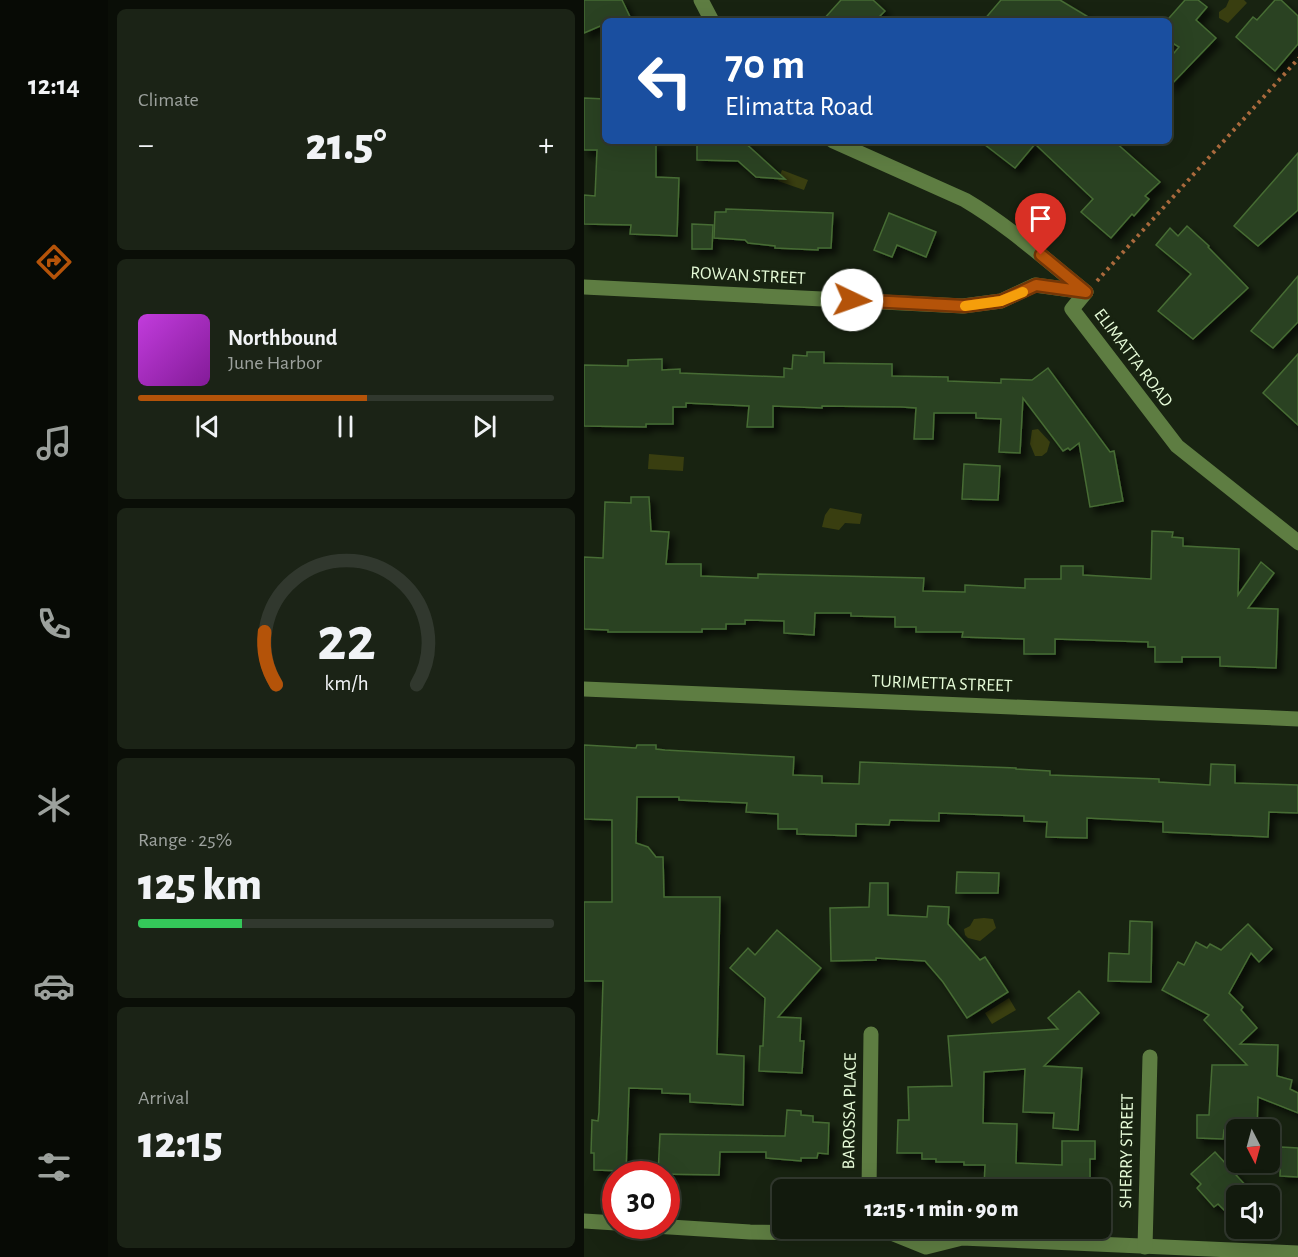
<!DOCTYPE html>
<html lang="en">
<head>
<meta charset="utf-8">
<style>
  body { margin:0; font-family:"Alegreya Sans",sans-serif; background:#1b2316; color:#f1f3f6; height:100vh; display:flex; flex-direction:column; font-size:22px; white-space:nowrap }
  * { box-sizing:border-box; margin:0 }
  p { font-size:20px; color:#9ca19d }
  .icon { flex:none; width:33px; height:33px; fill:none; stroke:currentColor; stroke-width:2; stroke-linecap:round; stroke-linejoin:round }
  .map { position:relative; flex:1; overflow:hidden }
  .drawer { display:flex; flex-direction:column; gap:9px; padding:9px; background:#0a0e07; width:476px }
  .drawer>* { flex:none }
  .banner { position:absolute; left:18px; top:18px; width:570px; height:126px; border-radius:9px; box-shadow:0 6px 24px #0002,0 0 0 2px #31382e; background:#1a4fa0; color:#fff; overflow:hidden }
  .needle { width:39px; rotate:174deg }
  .buttons { position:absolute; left:642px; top:1119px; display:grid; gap:12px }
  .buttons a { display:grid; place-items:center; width:54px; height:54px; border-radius:9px; background:#121a0d; box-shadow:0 6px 24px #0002,0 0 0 2px #31382e; font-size:30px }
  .speed { position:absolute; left:18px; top:1161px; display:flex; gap:12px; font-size:30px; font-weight:700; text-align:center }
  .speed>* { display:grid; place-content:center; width:78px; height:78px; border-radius:50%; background:#121a0d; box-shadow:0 6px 24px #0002,0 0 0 2px #31382e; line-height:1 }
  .speed .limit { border:9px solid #d22; background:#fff; color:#111 }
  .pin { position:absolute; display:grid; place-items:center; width:51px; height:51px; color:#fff; margin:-62px -26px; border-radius:50% 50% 50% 0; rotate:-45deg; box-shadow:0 0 6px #0007 }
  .pin .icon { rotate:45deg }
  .me { position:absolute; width:66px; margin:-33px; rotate:93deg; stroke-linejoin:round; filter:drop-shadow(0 0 4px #0008) }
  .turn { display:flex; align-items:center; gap:21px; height:126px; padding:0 24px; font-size:27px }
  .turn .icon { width:78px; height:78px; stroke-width:2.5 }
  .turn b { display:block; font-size:42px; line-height:51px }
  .big { font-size:45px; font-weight:800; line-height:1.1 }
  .drawer .card { flex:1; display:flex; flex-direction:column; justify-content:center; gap:9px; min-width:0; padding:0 21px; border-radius:9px; background:#1b2316 }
  .drawer .dial { align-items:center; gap:0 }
  .dial svg { height:156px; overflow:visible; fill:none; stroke:#31382e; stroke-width:7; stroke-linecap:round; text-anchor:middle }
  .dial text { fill:#f1f3f6; stroke:none }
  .song { display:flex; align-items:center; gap:18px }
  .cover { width:72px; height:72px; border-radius:9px; background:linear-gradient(135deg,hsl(290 70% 55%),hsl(290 70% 35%)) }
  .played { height:6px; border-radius:3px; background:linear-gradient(90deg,#b45309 55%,#31382e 55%) }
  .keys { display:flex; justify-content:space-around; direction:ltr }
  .heat { display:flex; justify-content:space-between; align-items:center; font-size:33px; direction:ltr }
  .charge { height:9px; border-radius:4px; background:linear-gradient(90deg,#34c759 25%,#31382e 0) }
  .trip { position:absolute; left:188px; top:1179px; width:339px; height:60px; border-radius:9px; background:#121a0d; box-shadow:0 6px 24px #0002,0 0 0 2px #31382e; font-weight:800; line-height:60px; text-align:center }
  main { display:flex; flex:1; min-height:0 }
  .tabs { display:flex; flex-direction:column; width:108px; justify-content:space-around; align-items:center; background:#070a05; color:#9ca19d }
  .tabs .icon { width:42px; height:42px }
  .tabs .current { color:#b45309 }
  .tabs b { font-size:27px; color:#f1f3f6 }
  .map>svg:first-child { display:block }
</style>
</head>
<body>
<main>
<nav class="tabs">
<b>12:14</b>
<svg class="icon current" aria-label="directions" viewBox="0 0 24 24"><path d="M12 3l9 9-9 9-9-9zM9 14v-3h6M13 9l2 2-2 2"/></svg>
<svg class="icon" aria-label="music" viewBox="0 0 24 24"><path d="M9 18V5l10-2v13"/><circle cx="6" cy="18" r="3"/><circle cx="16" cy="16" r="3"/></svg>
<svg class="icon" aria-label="phone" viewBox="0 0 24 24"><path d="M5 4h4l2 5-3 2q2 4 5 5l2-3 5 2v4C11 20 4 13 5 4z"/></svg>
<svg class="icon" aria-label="climate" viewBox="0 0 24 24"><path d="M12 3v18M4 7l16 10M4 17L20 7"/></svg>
<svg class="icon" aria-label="car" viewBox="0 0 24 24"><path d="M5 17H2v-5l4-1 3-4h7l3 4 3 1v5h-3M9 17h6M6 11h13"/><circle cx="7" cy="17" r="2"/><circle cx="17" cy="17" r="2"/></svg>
<svg class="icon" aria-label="filters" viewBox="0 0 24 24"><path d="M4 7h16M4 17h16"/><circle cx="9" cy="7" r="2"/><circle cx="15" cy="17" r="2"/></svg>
</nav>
<section class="drawer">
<div class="card"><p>Climate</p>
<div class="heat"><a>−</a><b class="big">21.5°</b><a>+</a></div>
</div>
<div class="card">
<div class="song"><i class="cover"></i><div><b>Northbound</b><p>June Harbor</p></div></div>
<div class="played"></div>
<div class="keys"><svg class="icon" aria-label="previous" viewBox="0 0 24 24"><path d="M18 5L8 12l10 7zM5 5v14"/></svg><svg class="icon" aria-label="pause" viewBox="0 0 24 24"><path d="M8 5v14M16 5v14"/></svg><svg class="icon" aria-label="next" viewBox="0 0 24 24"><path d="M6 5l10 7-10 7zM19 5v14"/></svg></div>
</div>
<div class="card dial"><svg viewBox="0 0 100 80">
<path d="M14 69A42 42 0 1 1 86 69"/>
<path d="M14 69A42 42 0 0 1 8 42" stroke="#b45309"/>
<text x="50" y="56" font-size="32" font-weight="700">22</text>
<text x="50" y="72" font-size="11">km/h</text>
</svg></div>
<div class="card"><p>Range · 25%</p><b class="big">125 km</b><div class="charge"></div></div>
<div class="card"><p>Arrival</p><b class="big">12:15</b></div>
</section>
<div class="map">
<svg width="715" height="1257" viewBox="0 0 715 1257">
  <defs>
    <filter id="shadow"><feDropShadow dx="5.5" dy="5.5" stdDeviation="3" flood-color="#0009"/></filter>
  </defs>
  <rect width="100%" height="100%" fill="#182311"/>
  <g fill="#393e10">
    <path d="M645,0h15l3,3 -19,20 -9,-5v-6l7,-5z"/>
    <path d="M198,170l26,10 -4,10 -26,-9z"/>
    <path d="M454,429l12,13 -3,10 -5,4h-7l-5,-12 2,-14z"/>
    <path d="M65,454l35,3 -1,14 -35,-2z"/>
    <path d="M246,508l32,6 -2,10 -15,-1 -6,7 -17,-3 3,-12z"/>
    <path d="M400,918l9,1 3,9 -16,13 -12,-3 -3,-3 -1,-6 6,-3 4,-7z"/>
    <path d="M425,998l7,12 -24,14 -7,-11z"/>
  </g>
  <g fill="#2b4220" stroke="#466c34" stroke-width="1.5" filter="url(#shadow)">
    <path d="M0,0h38l10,21h-27v3l-21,9z"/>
    <path d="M257,0h32l12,11 -10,10h-53z"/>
    <path d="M417,0h59l35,21h-112z"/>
    <path d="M601,0h13l9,7 -11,13 20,18 -47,49v-28l10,-12 -10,-6v-23z"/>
    <path d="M691,0h6l17,16v28l-23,27 -39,-34 17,-20 4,3z"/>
    <path d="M0,98l21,1v42h22v4l29,-1v33l23,1 -2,58 -47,-2 1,-9 -47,-1v-29l11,1 2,-46h-13z"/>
    <path d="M113,141h46l42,38 -29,-2 -18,-16 -41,-1z"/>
    <path d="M396,141h134l46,41 -15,14 4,3 -15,17 -2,-2 -21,24 -30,-26 12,-13 -58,-55 -20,24z"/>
    <path d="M714,153v57l-40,36 -24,-20z"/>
    <path d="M142,209l107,4 -2,35h-13v2l-43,-2v-2l-27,-3 -3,-3 -31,-2 1,-26h11z"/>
    <path d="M305,213l47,19 -10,25 -29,-12 -5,12 -18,-7z"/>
    <path d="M108,224l21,1 -1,24h-20z"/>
    <path d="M603,226l22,20 -1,1 40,41 -55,51 -35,-28 33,-37 -35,-29 14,-17 8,8z"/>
    <path d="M714,276v46l-25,26 -22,-17z"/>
    <path d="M223,352h17v11l68,1v12l56,1v4l53,2v-4l31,1 16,-12 62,84 4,-1 9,50 -33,6 -11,-64 -9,7 -2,-2 -5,3 -40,-53 -3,55 -21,-1 2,-33 -25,-1v-5h-42l-1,26h-19l2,-31 -14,-1 -80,-1v2l-49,-2v21h-26l2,-21 -63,-3v4h-13v17h-27v3l-62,-1v-61l44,1v-6l34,-1v11l18,-1v4l104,4v-9l8,1 1,-14 14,1z"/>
    <path d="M714,354v71l-35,-32z"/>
    <path d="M380,464l36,2 -2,34 -36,-1z"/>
    <path d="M47,497h18l2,34 18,1 -3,32h35v12l57,2v-4l166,4 -1,13 42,1v-7l60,3v-9h36v-13h22v9l68,4 1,-48 21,1 -1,5 11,1v8l56,3 -1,46 23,-33 13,11 -26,35 30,1 -2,59 -56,-2v-9h-38v5h-27v-15h-7v-5l-93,-3v15h-31v-15l-62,-2 1,-5h-47v-5h-21v-10l-44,-1v-3h-36l-1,22 -30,-2v-12l-39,-1v4h-19v5h-24v3h-94v-2l-24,-1v-72l19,1 2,-56 26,1z"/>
    <path d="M0,745l52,3 1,-3h19v4l9,1 129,7 -1,18 29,1v7l37,1 1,-22 156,6v1l34,2v4l109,4v3l51,3 1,-21 24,1v18l63,2v28l-29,-1 -1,25 -105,-5v-10l-76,-4v20l-41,-1 1,-15 -23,-1v-5l-85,-3v8l-49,-1 -1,5 -33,-1v12l-59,-2v-5h-19v-15l-32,-2 1,-9 -68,-3v-3h-42l-1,46 12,4 8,10h7l1,40h56l-3,157 27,2 -1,49 -53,-3v-8l-28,-1v-4l-33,-1 -3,83 -32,-1v-17h-3l1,-33 6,1 1,-9 4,-131h-19v-79h28v-82l-28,-1z"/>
    <path d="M373,872l42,1 -1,20h-42z"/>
    <path d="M286,883h18v32l39,2 1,-11 21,1 -1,17 32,36 5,-3 23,35 -41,26 -24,-36 -18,-21 -49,-3v2l-45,1 -1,-53 39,-1z"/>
    <path d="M546,921l22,1 -1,60 -43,-1 1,-28 20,1z"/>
    <path d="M664,924l24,25 -13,13 -8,-9 -22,40 14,14 -2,3 16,18 -17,16 38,1 -1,31 15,4 -2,9 8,4v20l-40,-16 -1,33h-33l-1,9 -26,-1v-23h12l3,-50h35l-43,-45 5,-5 -47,-25 16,-28 6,3 12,-23 11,6 3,-4 11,6z"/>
    <path d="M193,930l44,38 -43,49 23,1 -1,23h4l-2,32 -43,-2 1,-25h3l2,-48 -35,-30 18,-20 7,7z"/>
    <path d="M495,991l20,22 -55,53 38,2 -4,62 -25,-2 1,-15 -31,-1 2,-43 -41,3 -1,51 34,1 -1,39 46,2v-24h33v18h-5v20h-3v9l-72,-1v3l-31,-2 1,-23h-21v-3h-28v-3h-14v-6h-25l1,-33h11l-1,-33 44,-1 -4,-50 110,-7 -10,-11z"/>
    <path d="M203,1110l14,1v4l12,1v6l16,1 -1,31 -10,-1 -1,5h-16v3l-35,-3v-6h-46l-1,23 -61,-1 2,-40 125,2z"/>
    <path d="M697,1147l17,1v29l-18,-1z"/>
    <path d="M631,1152l33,36 -8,8h-4v3l-12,11 -6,-6 -4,3 -17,-19 4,-4 -10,-10z"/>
  </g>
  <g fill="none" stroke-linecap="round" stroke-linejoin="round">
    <path stroke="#aa6a3d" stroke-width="4" stroke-dasharray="3 4.5" stroke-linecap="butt" d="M513,281l202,-223"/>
    <g stroke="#5e7d42" stroke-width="15">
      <path d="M117,0l11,21"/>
      <path d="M249,141l132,59c44,26 81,60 121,92l-14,17 105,137 122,97"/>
      <path d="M0,287l379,19 38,-5 34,-16 51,7"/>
      <path d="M0,689l715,30"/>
      <path d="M285,1190l2,-156"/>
      <path d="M0,1221l32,2"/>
      <path d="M70,1226l96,6 77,1 19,-5"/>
      <path d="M295,1228l47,19 36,-9 337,15"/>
      <path d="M561,1247l5,-190"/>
    </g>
  </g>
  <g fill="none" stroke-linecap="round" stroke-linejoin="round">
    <defs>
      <path id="route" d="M268,300l112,6 37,-5 35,-16 50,7 -45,-37"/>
    </defs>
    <use href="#route" stroke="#753606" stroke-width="15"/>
    <use href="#route" stroke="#b45309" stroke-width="10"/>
    <path stroke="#f59e0b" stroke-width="10" d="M381,306l36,-5 22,-9"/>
  </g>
  <g text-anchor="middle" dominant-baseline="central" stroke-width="6" stroke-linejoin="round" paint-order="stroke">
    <g font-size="18" fill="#e6fbd8" stroke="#182311">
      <text transform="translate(164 276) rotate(3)">ROWAN STREET</text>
      <text transform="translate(549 358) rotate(53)">ELIMATTA ROAD</text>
      <text transform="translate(358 684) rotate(2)">TURIMETTA STREET</text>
      <text transform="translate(266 1111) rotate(-89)">BAROSSA PLACE</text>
      <text transform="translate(543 1151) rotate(-89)">SHERRY STREET</text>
    </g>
  </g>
</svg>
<div class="buttons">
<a><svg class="needle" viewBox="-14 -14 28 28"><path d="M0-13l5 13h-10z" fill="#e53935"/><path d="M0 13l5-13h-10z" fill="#9ca19d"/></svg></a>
<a><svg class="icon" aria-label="sound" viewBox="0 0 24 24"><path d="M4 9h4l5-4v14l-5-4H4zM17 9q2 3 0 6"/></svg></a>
</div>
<div class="speed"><div class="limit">30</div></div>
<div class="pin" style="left:457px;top:255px;background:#d93025"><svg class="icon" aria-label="arrive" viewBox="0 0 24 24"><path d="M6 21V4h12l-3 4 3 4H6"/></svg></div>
<svg class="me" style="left:268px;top:300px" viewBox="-20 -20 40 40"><circle r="19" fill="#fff"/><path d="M0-13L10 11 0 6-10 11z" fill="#b45309"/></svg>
<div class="trip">12:15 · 1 min · 90 m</div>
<div class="banner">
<div class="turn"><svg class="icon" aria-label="left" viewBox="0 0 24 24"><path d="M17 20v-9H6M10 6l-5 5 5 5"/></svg><div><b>70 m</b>Elimatta Road</div></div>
</div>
</div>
</main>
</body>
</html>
